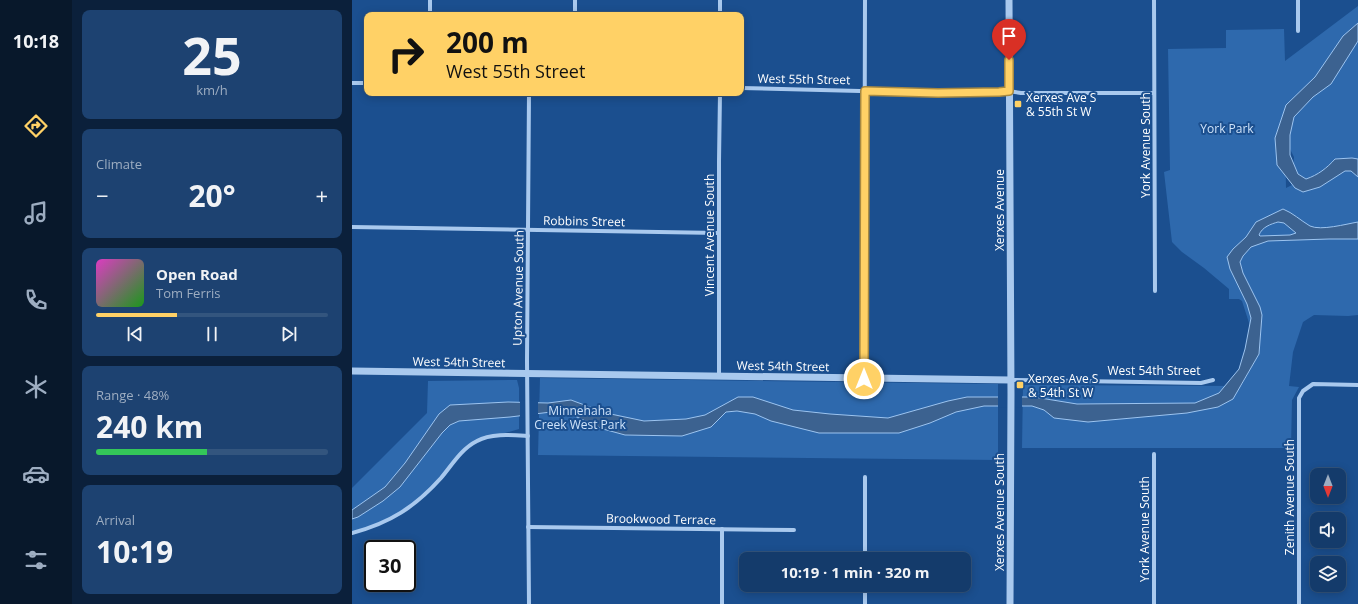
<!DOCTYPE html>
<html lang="en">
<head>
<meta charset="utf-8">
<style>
  body { margin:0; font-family:"Open Sans",sans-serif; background:#1d4271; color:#f1f3f6; height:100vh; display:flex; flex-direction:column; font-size:15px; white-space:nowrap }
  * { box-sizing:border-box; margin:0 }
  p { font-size:13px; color:#9dadc1 }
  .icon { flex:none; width:22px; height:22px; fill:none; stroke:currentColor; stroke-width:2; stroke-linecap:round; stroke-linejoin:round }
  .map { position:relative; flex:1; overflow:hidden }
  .side { display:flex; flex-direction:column; gap:10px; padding:10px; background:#0b203b; width:280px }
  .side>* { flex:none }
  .banner { position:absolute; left:12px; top:12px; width:380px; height:84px; border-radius:8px; box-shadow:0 2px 10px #0003,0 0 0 1px #33557e; background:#ffd166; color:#111; overflow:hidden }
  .needle { width:26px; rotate:180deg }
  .tools { position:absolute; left:958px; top:468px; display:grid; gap:8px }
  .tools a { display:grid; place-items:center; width:36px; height:36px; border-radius:8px; background:#143b6b; box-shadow:0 2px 10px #0003,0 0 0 1px #33557e; font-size:20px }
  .speed { position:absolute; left:12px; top:540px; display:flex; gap:8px; font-size:20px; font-weight:700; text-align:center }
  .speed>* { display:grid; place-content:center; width:52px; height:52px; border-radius:50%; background:#143b6b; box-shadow:0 2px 10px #0003,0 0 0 1px #33557e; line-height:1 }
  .speed .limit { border:2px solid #111; border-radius:6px; background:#fff; color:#111 }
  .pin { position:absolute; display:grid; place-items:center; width:34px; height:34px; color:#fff; margin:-41px -17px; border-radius:50% 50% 50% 0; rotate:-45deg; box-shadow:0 0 4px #0007 }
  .pin .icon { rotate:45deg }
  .me { position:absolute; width:44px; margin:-22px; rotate:0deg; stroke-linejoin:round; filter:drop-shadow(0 0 3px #0008) }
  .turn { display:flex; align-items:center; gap:14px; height:84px; padding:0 16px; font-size:18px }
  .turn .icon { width:52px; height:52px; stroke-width:2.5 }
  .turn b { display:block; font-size:28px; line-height:34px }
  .big { font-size:30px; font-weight:700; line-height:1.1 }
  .side .widget { flex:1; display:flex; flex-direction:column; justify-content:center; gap:6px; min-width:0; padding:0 14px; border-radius:8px; background:#1d4271 }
  .side .dial { align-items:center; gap:0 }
  .dial b { font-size:52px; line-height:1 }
  .song { display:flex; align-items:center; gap:12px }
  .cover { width:48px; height:48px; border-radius:6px; background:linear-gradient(135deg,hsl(310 70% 55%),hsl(120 70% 35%)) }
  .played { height:4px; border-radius:2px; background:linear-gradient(90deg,#ffd166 35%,#33557e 35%) }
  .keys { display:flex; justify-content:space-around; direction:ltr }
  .heat { display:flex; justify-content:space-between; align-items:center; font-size:22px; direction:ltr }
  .charge { height:6px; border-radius:3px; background:linear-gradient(90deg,#34c759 48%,#33557e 0) }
  .trip { position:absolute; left:387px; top:552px; width:232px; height:40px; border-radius:8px; background:#143b6b; box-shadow:0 2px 10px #0003,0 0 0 1px #33557e; font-weight:700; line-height:40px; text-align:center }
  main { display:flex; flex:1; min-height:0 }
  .menu { display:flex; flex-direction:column; width:72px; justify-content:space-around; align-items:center; background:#08182b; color:#9dadc1 }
  .menu .icon { width:28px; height:28px }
  .menu .on { color:#ffd166 }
  .menu b { font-size:18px; color:#f1f3f6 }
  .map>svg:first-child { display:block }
</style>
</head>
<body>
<main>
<nav class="menu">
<b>10:18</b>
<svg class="icon on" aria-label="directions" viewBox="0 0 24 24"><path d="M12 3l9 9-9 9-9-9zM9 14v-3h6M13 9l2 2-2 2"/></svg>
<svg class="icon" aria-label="music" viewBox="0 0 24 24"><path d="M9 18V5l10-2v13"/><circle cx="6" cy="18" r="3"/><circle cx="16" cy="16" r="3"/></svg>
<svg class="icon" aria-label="phone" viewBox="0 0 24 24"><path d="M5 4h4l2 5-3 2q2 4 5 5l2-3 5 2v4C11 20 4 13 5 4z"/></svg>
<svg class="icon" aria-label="climate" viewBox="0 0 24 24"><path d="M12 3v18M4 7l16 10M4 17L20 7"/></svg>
<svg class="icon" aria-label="car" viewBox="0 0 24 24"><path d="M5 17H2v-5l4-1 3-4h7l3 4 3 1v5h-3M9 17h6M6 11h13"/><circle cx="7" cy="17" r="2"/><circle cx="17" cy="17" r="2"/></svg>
<svg class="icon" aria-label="filters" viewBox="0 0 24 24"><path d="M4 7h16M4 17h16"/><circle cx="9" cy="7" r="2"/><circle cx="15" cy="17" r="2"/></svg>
</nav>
<section class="side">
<div class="widget dial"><b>25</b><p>km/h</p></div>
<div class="widget"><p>Climate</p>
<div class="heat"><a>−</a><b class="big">20°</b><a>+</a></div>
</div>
<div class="widget">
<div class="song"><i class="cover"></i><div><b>Open Road</b><p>Tom Ferris</p></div></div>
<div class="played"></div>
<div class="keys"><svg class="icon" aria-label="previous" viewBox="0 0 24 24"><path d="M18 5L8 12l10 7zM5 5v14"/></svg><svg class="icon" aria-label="pause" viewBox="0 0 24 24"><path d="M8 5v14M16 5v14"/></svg><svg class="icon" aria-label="next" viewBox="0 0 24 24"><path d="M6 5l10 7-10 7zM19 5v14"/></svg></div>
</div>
<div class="widget"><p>Range · 48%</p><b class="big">240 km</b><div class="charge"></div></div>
<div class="widget"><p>Arrival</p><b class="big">10:19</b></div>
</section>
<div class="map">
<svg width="1006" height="604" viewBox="0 0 1006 604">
  <rect width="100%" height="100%" fill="#1b4f8f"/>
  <g fill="#2e69ad" fill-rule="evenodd">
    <path d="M1006,6v309l-10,1 -34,-1 -11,7 -10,30 -4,34 10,1 -7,13 -1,48h-269l1,-63 218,1 18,-32 -17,-53 -3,-2h-10v-10l-25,-21 -22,-16 -10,-10 -8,-70 6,-2 -2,-121 58,-1v-18l58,-1 1,32zM933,139l9,18 -2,28 -6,3z"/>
    <path d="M188,378l458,6v76l-460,-5z"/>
    <path d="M165,380l2,8v41l-42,12 -13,8 -38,45 -33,24 -41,15v-45l75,-75 1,-32z"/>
  </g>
  <g fill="#3c6290" stroke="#9cc4f0" fill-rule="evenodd">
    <path d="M1006,23v18l-27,43 -18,13 -19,20 -4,18v20l8,19 8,5c12,-4 21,-11 29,-20l17,-1 6,1v18l-7,-6h-6l-25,16 -17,5 -8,-4 -18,-23 -2,-27 11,-33 29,-28 28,-41z"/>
    <path d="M931,209c10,4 17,11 27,17 11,5 36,-2 48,-4v17h-29l-61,2 -17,6 -8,9 -3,6 3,11 17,34 2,8 -3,39 -26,45 -15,8 -31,6 -99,9 -34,-4 -10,-8 -12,-4h-48l-28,6 -26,11 -31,10h-80l-48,-12 -16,-7 -18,-3 -11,1 -15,15 -29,9 -57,-1 -22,-6 -37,-17h-15l-41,5 -51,4 -9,4 -8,8 -42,54 -17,14 -25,16 -6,2v-9l33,-23 20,-24 34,-49 11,-9 58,-3 40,1 23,-3 35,13 38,8 42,-2 19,-4 33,-18h15l40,13 37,4 58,4 60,-17 19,-4h67l43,7 118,-1 24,-10 20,-24 6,-20 6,-31 -4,-14 -17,-35 -3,-12 6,-8 13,-12 10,-15zM926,222l6,1 12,10 -6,2 -30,1 -1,-1c3,-8 12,-11 19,-13z"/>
  </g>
  <g fill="#1b4f8f">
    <path d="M646,395h24v13l-24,-1z"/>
    <path d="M168,400l18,1v14l-18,3z"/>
  </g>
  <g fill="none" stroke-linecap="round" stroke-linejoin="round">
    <g stroke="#a9c9ee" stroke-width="4">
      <path d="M223,0v15"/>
      <path d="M368,0v15"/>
      <path d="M802,0l1,291"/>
      <path d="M946,0v31"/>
      <path d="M78,15v-15"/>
      <path d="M0,83h15"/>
      <path d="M389,88l197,5 61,-1 10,-1 12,2h133"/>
      <path d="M0,227l367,6"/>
      <path d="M367,376v-215l1,-68"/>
      <path d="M512,378l1,-378"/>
      <path d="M659,380l190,3 12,-3"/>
      <path d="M176,527l266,3"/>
      <path d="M370,529v75"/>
      <path d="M0,533c38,-10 63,-26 89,-55 11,-13 20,-29 36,-37 14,-8 35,-6 51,-5"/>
      <path d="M513,559v-82"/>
      <path d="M177,604l-2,-243 2,-268"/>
      <path d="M513,604v-19"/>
      <path d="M802,604v-150"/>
      <path d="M947,604v-206l4,-7 10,-7 45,1"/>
    </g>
    <g stroke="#a9c9ee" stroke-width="7">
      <path d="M657,0l2,394 -1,210"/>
      <path d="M0,371l659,9"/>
    </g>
  </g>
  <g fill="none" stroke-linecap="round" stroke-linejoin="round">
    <defs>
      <path id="route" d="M512,379l1,-288 73,2 61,-1 10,-1v-31"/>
    </defs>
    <use href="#route" stroke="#a68842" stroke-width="10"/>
    <use href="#route" stroke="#ffd166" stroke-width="7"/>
  </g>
  <g fill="#ffd166" stroke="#1b4f8f" stroke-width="1.5">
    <rect x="662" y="100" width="8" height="8" rx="2"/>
    <rect x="664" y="381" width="8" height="8" rx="2"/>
  </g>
  <g text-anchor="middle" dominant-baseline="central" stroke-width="4" stroke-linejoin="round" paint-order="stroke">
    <g font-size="12" fill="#fff" stroke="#1b4f8f">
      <text transform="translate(452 79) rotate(1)">West 55th Street</text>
      <text transform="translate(793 145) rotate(-90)">York Avenue South</text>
      <text transform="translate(647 210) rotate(-90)">Xerxes Avenue</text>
      <text transform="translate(232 221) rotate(1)">Robbins Street</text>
      <text transform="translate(357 235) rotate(-90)">Vincent Avenue South</text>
      <text transform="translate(166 288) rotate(-89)">Upton Avenue South</text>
      <text transform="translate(107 362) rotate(1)">West 54th Street</text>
      <text transform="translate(431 366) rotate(1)">West 54th Street</text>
      <text x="802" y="370">West 54th Street</text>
      <text transform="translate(937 497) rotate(-90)">Zenith Avenue South</text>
      <text transform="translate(647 512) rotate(-90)">Xerxes Avenue South</text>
      <text transform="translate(309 519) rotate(1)">Brookwood Terrace</text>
      <text transform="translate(792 529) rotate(-90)">York Avenue South</text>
    </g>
    <g font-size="12" fill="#fff" stroke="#1b4f8f" text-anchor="start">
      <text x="674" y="97">Xerxes Ave S<tspan x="674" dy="14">&amp; 55th St W</tspan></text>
      <text x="676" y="378">Xerxes Ave S<tspan x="676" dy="14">&amp; 54th St W</tspan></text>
    </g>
    <g font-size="12" fill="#cfe3fa" stroke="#1b4f8f">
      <text x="875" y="128">York Park</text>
      <text x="228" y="410">Minnehaha<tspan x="228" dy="14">Creek West Park</tspan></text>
    </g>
  </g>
</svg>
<div class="tools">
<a><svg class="needle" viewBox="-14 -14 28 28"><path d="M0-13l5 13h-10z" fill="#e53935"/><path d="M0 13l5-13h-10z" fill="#9dadc1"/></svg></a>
<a><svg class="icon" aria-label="sound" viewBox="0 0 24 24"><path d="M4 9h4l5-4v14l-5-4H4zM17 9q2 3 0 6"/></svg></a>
<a><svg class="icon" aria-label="layers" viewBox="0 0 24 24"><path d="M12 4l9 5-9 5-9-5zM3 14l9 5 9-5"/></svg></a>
</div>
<div class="speed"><div class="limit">30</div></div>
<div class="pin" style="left:657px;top:60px;background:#d93025"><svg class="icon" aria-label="arrive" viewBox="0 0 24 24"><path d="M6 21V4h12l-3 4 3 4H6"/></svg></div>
<svg class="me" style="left:512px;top:379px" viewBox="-20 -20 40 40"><circle r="17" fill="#ffd166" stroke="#fff" stroke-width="3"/><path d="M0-11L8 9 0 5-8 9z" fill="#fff"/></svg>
<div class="trip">10:19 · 1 min · 320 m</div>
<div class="banner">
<div class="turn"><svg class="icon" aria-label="right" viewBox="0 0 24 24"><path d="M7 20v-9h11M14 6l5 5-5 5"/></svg><div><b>200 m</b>West 55th Street</div></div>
</div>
</div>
</main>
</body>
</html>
